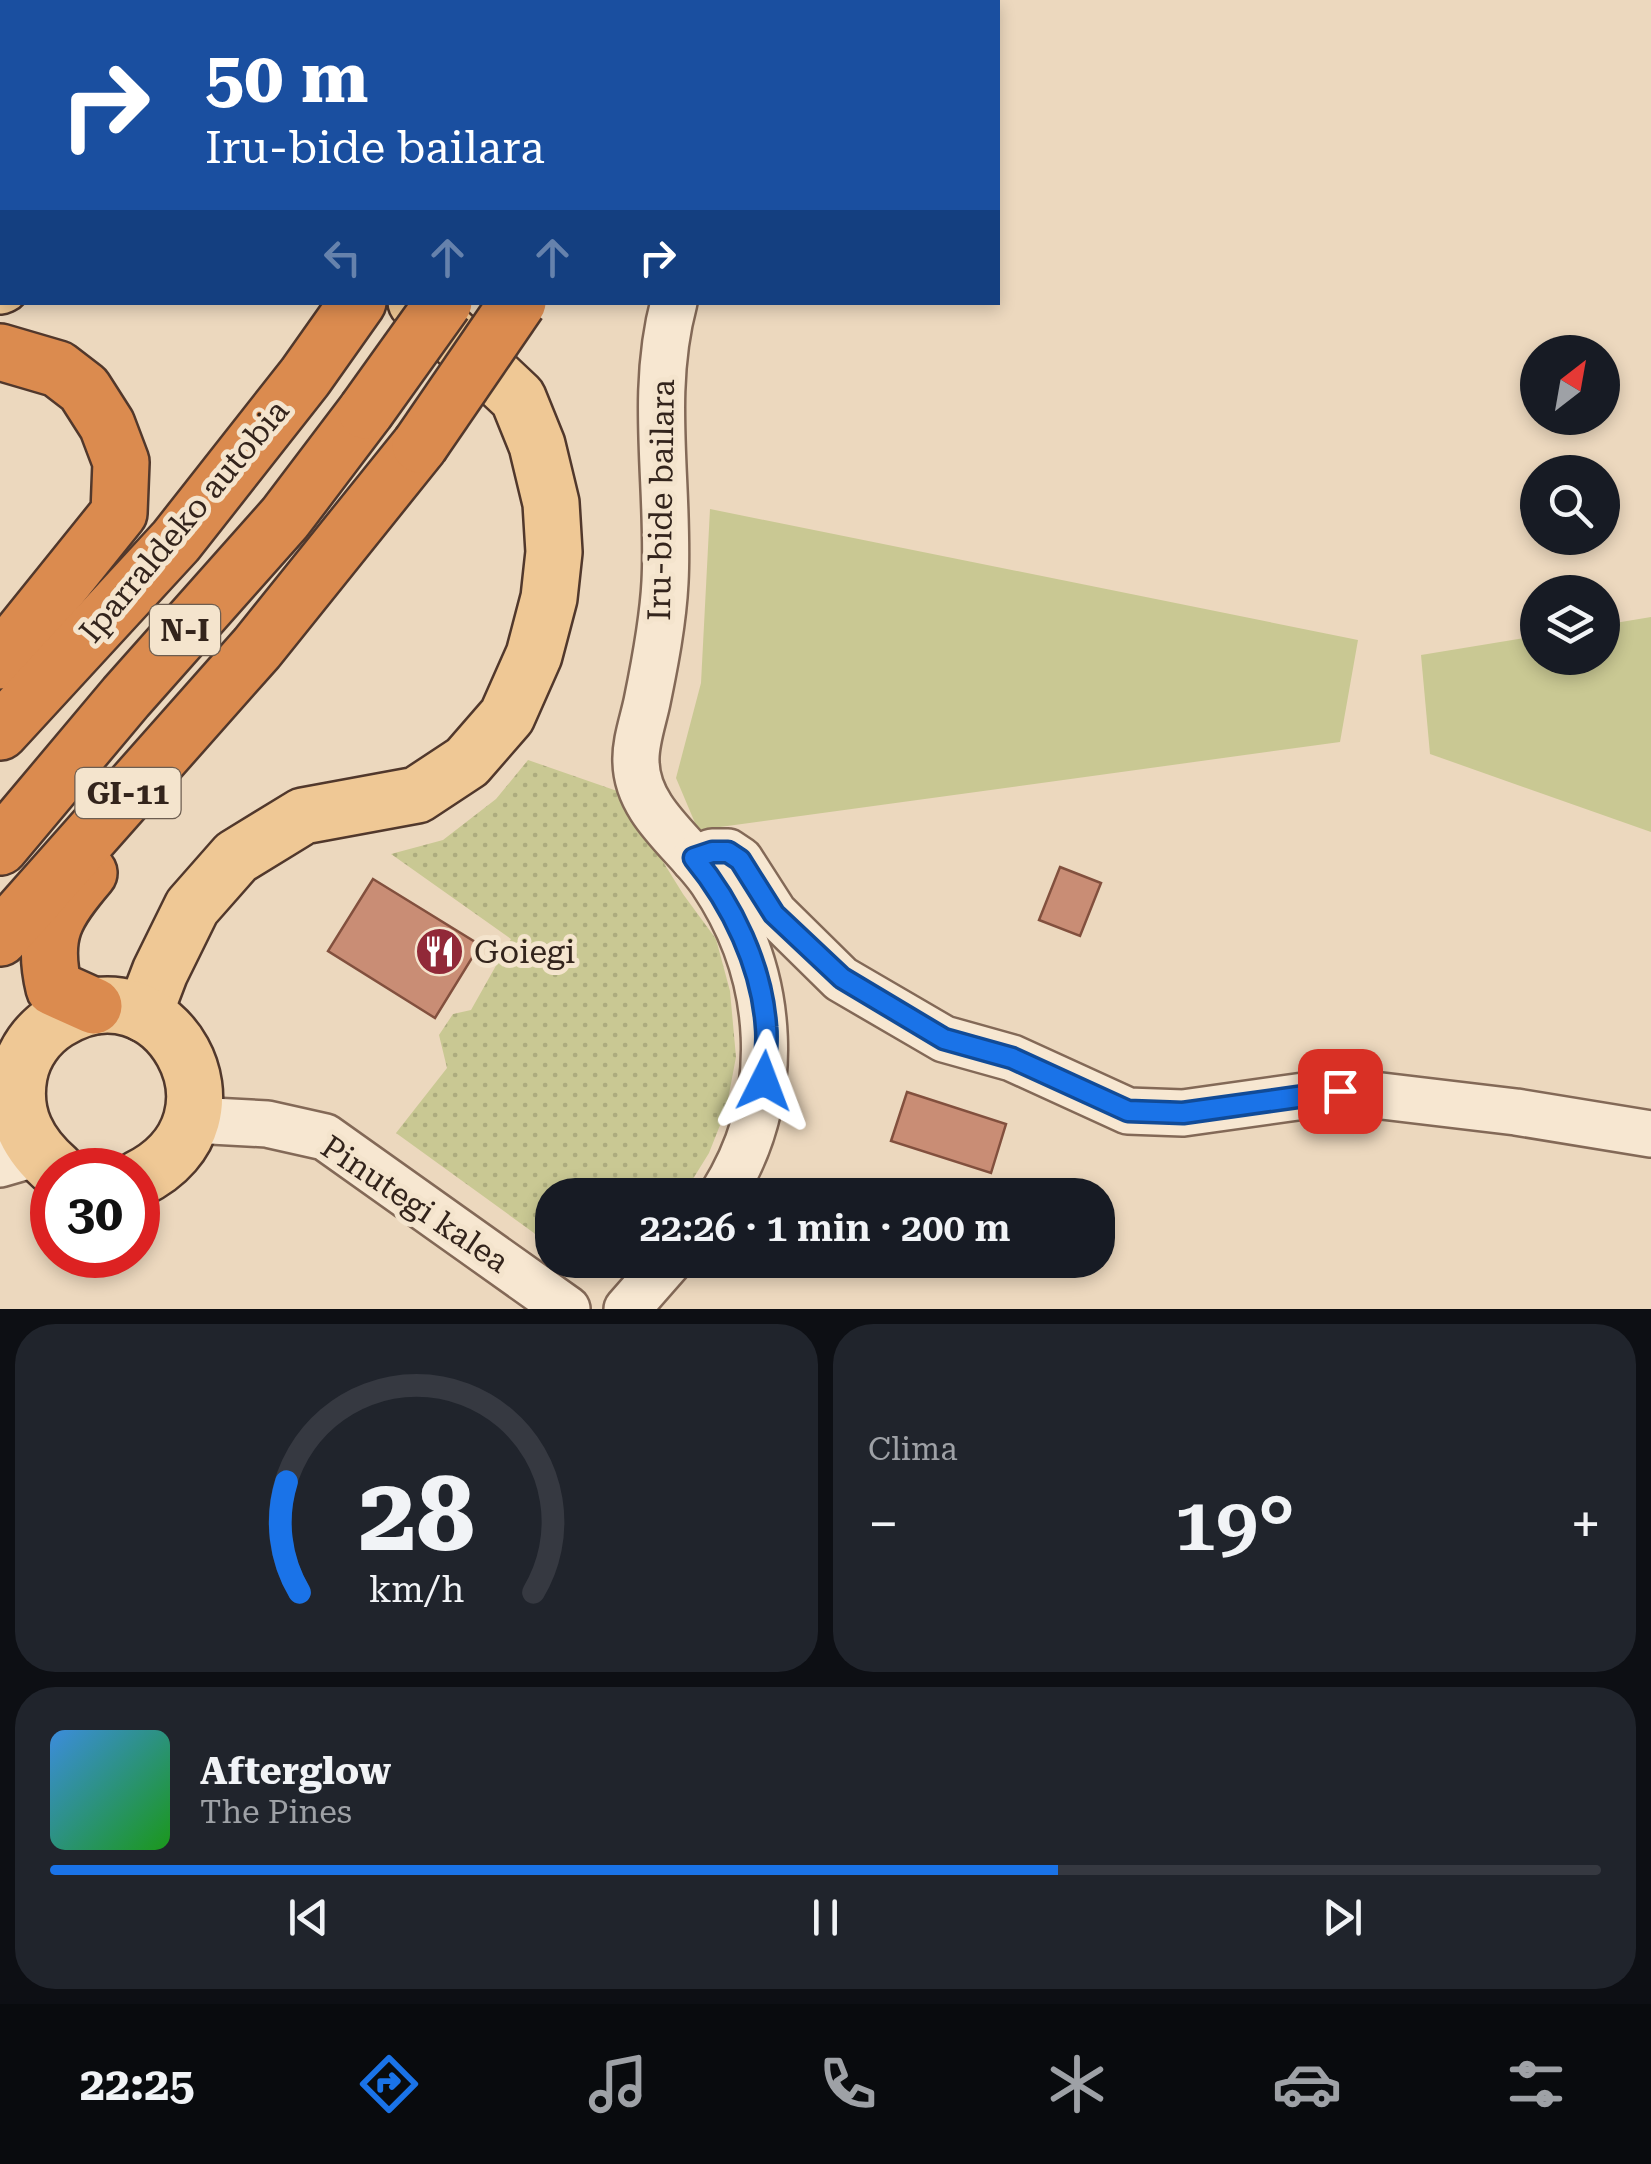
<!DOCTYPE html>
<html lang="es">
<head>
<meta charset="utf-8">
<style>
  body { margin:0; font-family:"Roboto Serif",serif; background:#20242c; color:#f1f3f6; height:100vh; display:flex; flex-direction:column; font-size:38px; white-space:nowrap }
  * { box-sizing:border-box; margin:0 }
  p { font-size:32px; color:#9ea1a6 }
  .icon { flex:none; width:55px; height:55px; fill:none; stroke:currentColor; stroke-width:2; stroke-linecap:round; stroke-linejoin:round }
  .map { position:relative; height:1309px; overflow:hidden }
  .details { display:flex; flex-direction:column; gap:15px; padding:15px; background:#0d0f14; flex:1 }
  .details>* { flex:none }
  .top-card { position:absolute; left:0px; top:0px; width:1000px; height:305px; box-shadow:0 5px 15px #0003; background:#1a4fa0; color:#fff; overflow:hidden }
  .needle { width:65px; rotate:31deg }
  .tools { position:absolute; left:1520px; top:335px; display:grid; gap:20px }
  .tools a { display:grid; place-items:center; width:100px; height:100px; border-radius:50%; background:#171b24; box-shadow:0 5px 15px #0003; font-size:50px }
  .speed { position:absolute; left:30px; top:1148px; display:flex; gap:20px; font-size:50px; font-weight:700; text-align:center }
  .speed>* { display:grid; place-content:center; width:130px; height:130px; border-radius:50%; background:#171b24; box-shadow:0 5px 15px #0003; line-height:1 }
  .speed .limit { border:15px solid #d22; background:#fff; color:#111 }
  .pin { position:absolute; display:grid; place-items:center; width:85px; height:85px; color:#fff; margin:-42px; border-radius:20px; box-shadow:0 5px 15px #0006 }
  .me { position:absolute; width:110px; margin:-55px; rotate:3deg; stroke-linejoin:round; filter:drop-shadow(0 0 8px #0008) }
  .turn { display:flex; align-items:center; gap:35px; height:210px; padding:0 40px; font-size:45px }
  .turn .icon { width:130px; height:130px; stroke-width:2.5 }
  .turn b { display:block; font-size:70px; line-height:85px }
  .lanes { display:flex; align-items:center; height:95px; padding:0 40px; background:#0003; justify-content:center; gap:50px; direction:ltr }
  .lanes .off { opacity:.35 }
  .big { font-size:75px; font-weight:600; line-height:1.1 }
  .details .card { flex:1; display:flex; flex-direction:column; justify-content:center; gap:15px; min-width:0; padding:0 35px; border-radius:40px; background:#20242c }
  .details .dial { align-items:center; gap:0 }
  .dial svg { height:260px; overflow:visible; fill:none; stroke:#363941; stroke-width:7; stroke-linecap:round; text-anchor:middle }
  .dial text { fill:#f1f3f6; stroke:none }
  .song { display:flex; align-items:center; gap:30px }
  .cover { width:120px; height:120px; border-radius:15px; background:linear-gradient(135deg,hsl(210 70% 55%),hsl(120 70% 35%)) }
  .played { height:10px; border-radius:5px; background:linear-gradient(90deg,#1a73e8 65%,#363941 65%) }
  .keys { display:flex; justify-content:space-around; direction:ltr }
  .heat { display:flex; justify-content:space-between; align-items:center; font-size:55px; direction:ltr }
  .details .tiles { flex:1; display:grid; gap:15px; grid-template-columns:1fr 1fr }
  .card:last-child { grid-column:span 2 }
  .trip { position:absolute; left:535px; top:1178px; width:580px; height:100px; border-radius:40px; background:#171b24; box-shadow:0 5px 15px #0003; font-weight:600; line-height:100px; text-align:center }
  .tab-bar { display:flex; height:160px; justify-content:space-around; align-items:center; background:#090b0e; color:#9ea1a6 }
  .tab-bar .icon { width:70px; height:70px }
  .tab-bar .selected { color:#1a73e8 }
  .tab-bar b { font-size:45px; color:#f1f3f6 }
  .map>svg:first-child { display:block }
</style>
</head>
<body>
<div class="map">
<svg width="1651" height="1309" viewBox="0 0 1651 1309">
  <defs>
    <pattern id="park-dots" width="8" height="8" patternUnits="userSpaceOnUse" patternTransform="scale(2.5)"><rect width="8" height="8" fill="#c9c893"/><path d="M2 2h.1M6 6h.1" fill="none" stroke="#adac7e" stroke-width="1.8" stroke-linecap="round"/></pattern>
  </defs>
  <rect width="100%" height="100%" fill="#ecd8be"/>
  <g fill="#c9c893">
    <path d="M710,509l648,131 -18,102 -642,88 -22,-52 25,-95z"/>
    <path d="M1651,617v215l-221,-78 -9,-99 116,-19 1,22h64l1,-33z"/>
  </g>
  <path fill="url(#park-dots)" d="M528,760l92,32 63,102 33,45 14,52 6,66 -10,53 -17,43 -26,42h-131v51l-156,-113 51,-65 -8,-33 14,-21 18,-4 40,-71 -120,-85 52,-14 53,-41z"/>
  <g fill="#c98d75" stroke="#82503e" stroke-width="2.5">
    <path d="M1060,867l41,16 -21,53 -41,-16z"/>
    <path d="M373,879l107,66 -45,73 -107,-67z"/>
    <path d="M907,1092l99,32 -15,49 -100,-32z"/>
  </g>
  <g fill="none" stroke-linecap="round" stroke-linejoin="round">
    <defs>
      <g id="minor">
        <path d="M30,2l6,-2"/>
        <path d="M153,2l2,-2"/>
        <path d="M878,2l2,-2"/>
        <path d="M674,302c-25,92 -4,187 -9,280 -2,40 -10,81 -18,120 -4,19 -12,41 -11,60 1,50 50,81 76,119 64,95 72,216 10,314"/>
        <path d="M694,859l18,-7h16l12,8 34,53 67,66 103,60 68,19 116,53 55,2 157,-22 176,21 135,22"/>
        <path d="M193,1120l74,4 58,13 242,172"/>
        <path d="M0,1164l38,-11"/>
        <path d="M627,1309l43,-49"/>
      </g>
      <g id="major">
        <path d="M299,2l3,-2"/>
        <path d="M0,189l2,-1"/>
        <path d="M0,286l2,-1"/>
        <path d="M144,1014l16,-42 32,-65 44,-50 67,-41 114,-21 50,-33 40,-46 27,-61 15,-57 5,-46 -3,-49 -14,-58 -19,-47 -102,-96"/>
        <path d="M57,1170c-29,-25 -45,-55 -38,-94 4,-23 19,-43 38,-55 105,-68 203,98 81,158"/>
      </g>
      <g id="highway">
        <path d="M451,2l1,-2"/>
        <path d="M512,2l2,-2"/>
        <path d="M598,2l1,-2"/>
        <path d="M705,2l2,-2"/>
        <path d="M0,352l58,17 26,20 23,36 14,37 -2,51 -119,148"/>
        <path d="M0,732l176,-191 129,-164 53,-75"/>
        <path d="M0,847l126,-150 159,-179 81,-107"/>
        <path d="M89,873c-34,40 -48,61 -35,115l40,18"/>
        <path d="M0,938l257,-290 163,-203"/>
      </g>
    </defs>
    <use href="#minor" stroke="#836957" stroke-width="50"/>
    <use href="#major" stroke="#51382c" stroke-width="60"/>
    <use href="#highway" stroke="#51382c" stroke-width="60"/>
    <use href="#minor" stroke="#f7e7d1" stroke-width="45"/>
    <use href="#major" stroke="#efc895" stroke-width="55"/>
    <use href="#highway" stroke="#db8b4f" stroke-width="55"/>
    <defs>
      <g id="highway-bridge">
        <path d="M366,411l78,-109"/>
        <path d="M420,445l98,-143"/>
      </g>
    </defs>
    <use href="#highway-bridge" stroke="#51382c" stroke-width="60" stroke-linecap="butt"/>
    <use href="#highway-bridge" stroke="#db8b4f" stroke-width="55"/>
  </g>
  <g fill="none" stroke-linecap="round" stroke-linejoin="round">
    <defs>
      <path id="route" d="M764,1081c0,-18 4,-37 2,-54 -4,-61 -34,-123 -72,-169l18,-6h16l12,8 34,54 68,64 102,61 68,19 116,53 55,2 157,-22"/>
    </defs>
    <use href="#route" stroke="#114b97" stroke-width="25"/>
    <use href="#route" stroke="#1a73e8" stroke-width="18"/>
  </g>
  <defs>
    <symbol id="restaurant-disc" viewBox="-11 -11 22 22"><circle r="9.5" fill="#912938" stroke="#f4e4cd"/><path d="M-5-6h1v4h1v-4h1v4h1v-4h1v5L-1.5 .5V6h-2V.5L-5-1ZM5-6V6H3V1.5H1.5Q1.5-4 5-6Z" fill="#fff"/></symbol>
  </defs>
  <g fill-rule="evenodd">
    <use href="#restaurant-disc" x="412" y="924" width="55" height="55"/>
  </g>
  <g text-anchor="middle" dominant-baseline="central" stroke-width="10" stroke-linejoin="round" paint-order="stroke">
    <g fill="#f4e4cd" stroke="#6d5e51" stroke-width="2.5">
      <rect x="150" y="605" width="70" height="50" rx="8"/>
      <rect x="75.5" y="768" width="105" height="50" rx="8"/>
    </g>
    <g font-size="30" font-weight="bold" fill="#33241c">
      <text x="185" y="630">N-I</text>
      <text x="128" y="793">GI-11</text>
    </g>
    <g font-size="32" fill="#33241c" stroke="#f4e4cd">
      <text transform="translate(661 500) rotate(-89)">Iru-bide bailara</text>
      <text transform="translate(184 521) rotate(-50)">Iparraldeko autobia</text>
      <text transform="translate(415 1204) rotate(34)">Pinutegi kalea</text>
    </g>
    <g font-size="32" fill="#33241c" stroke="#f4e4cd" text-anchor="start">
      <text x="474" y="952">Goiegi</text>
    </g>
  </g>
</svg>
<div class="tools">
<a><svg class="needle" viewBox="-14 -14 28 28"><path d="M0-13l5 13h-10z" fill="#e53935"/><path d="M0 13l5-13h-10z" fill="#9ea1a6"/></svg></a>
<a><svg class="icon" aria-label="search" viewBox="0 0 24 24"><circle cx="10" cy="10" r="6"/><path d="M15 15l6 6"/></svg></a>
<a><svg class="icon" aria-label="layers" viewBox="0 0 24 24"><path d="M12 4l9 5-9 5-9-5zM3 14l9 5 9-5"/></svg></a>
</div>
<div class="speed"><div class="limit">30</div></div>
<div class="pin" style="left:1340px;top:1091px;background:#d93025"><svg class="icon" aria-label="arrive" viewBox="0 0 24 24"><path d="M6 21V4h12l-3 4 3 4H6"/></svg></div>
<svg class="me" style="left:764px;top:1081px" viewBox="-20 -20 40 40"><path d="M0-17L14 15 0 8-14 15z" fill="#1a73e8" stroke="#fff" stroke-width="4"/></svg>
<div class="trip">22:26 · 1 min · 200 m</div>
<div class="top-card">
<div class="turn"><svg class="icon" aria-label="right" viewBox="0 0 24 24"><path d="M7 20v-9h11M14 6l5 5-5 5"/></svg><div><b>50 m</b>Iru-bide bailara</div></div>
<div class="lanes"><svg class="icon off" aria-label="left" viewBox="0 0 24 24"><path d="M17 20v-9H6M10 6l-5 5 5 5"/></svg><svg class="icon off" aria-label="ahead" viewBox="0 0 24 24"><path d="M12 20V5M6 11l6-6 6 6"/></svg><svg class="icon off" aria-label="ahead" viewBox="0 0 24 24"><path d="M12 20V5M6 11l6-6 6 6"/></svg><svg class="icon" aria-label="right" viewBox="0 0 24 24"><path d="M7 20v-9h11M14 6l5 5-5 5"/></svg></div>
</div>
</div>
<section class="details">
<div class="tiles">
<div class="card dial"><svg viewBox="0 0 100 80">
<path d="M14 69A42 42 0 1 1 86 69"/>
<path d="M14 69A42 42 0 0 1 10 35" stroke="#1a73e8"/>
<text x="50" y="56" font-size="32" font-weight="700">28</text>
<text x="50" y="72" font-size="11">km/h</text>
</svg></div>
<div class="card"><p>Clima</p>
<div class="heat"><a>−</a><b class="big">19°</b><a>+</a></div>
</div>
<div class="card">
<div class="song"><i class="cover"></i><div><b>Afterglow</b><p>The Pines</p></div></div>
<div class="played"></div>
<div class="keys"><svg class="icon" aria-label="previous" viewBox="0 0 24 24"><path d="M18 5L8 12l10 7zM5 5v14"/></svg><svg class="icon" aria-label="pause" viewBox="0 0 24 24"><path d="M8 5v14M16 5v14"/></svg><svg class="icon" aria-label="next" viewBox="0 0 24 24"><path d="M6 5l10 7-10 7zM19 5v14"/></svg></div>
</div>
</div>
</section>
<nav class="tab-bar">
<b>22:25</b>
<svg class="icon selected" aria-label="directions" viewBox="0 0 24 24"><path d="M12 3l9 9-9 9-9-9zM9 14v-3h6M13 9l2 2-2 2"/></svg>
<svg class="icon" aria-label="music" viewBox="0 0 24 24"><path d="M9 18V5l10-2v13"/><circle cx="6" cy="18" r="3"/><circle cx="16" cy="16" r="3"/></svg>
<svg class="icon" aria-label="phone" viewBox="0 0 24 24"><path d="M5 4h4l2 5-3 2q2 4 5 5l2-3 5 2v4C11 20 4 13 5 4z"/></svg>
<svg class="icon" aria-label="climate" viewBox="0 0 24 24"><path d="M12 3v18M4 7l16 10M4 17L20 7"/></svg>
<svg class="icon" aria-label="car" viewBox="0 0 24 24"><path d="M5 17H2v-5l4-1 3-4h7l3 4 3 1v5h-3M9 17h6M6 11h13"/><circle cx="7" cy="17" r="2"/><circle cx="17" cy="17" r="2"/></svg>
<svg class="icon" aria-label="filters" viewBox="0 0 24 24"><path d="M4 7h16M4 17h16"/><circle cx="9" cy="7" r="2"/><circle cx="15" cy="17" r="2"/></svg>
</nav>
</body>
</html>
